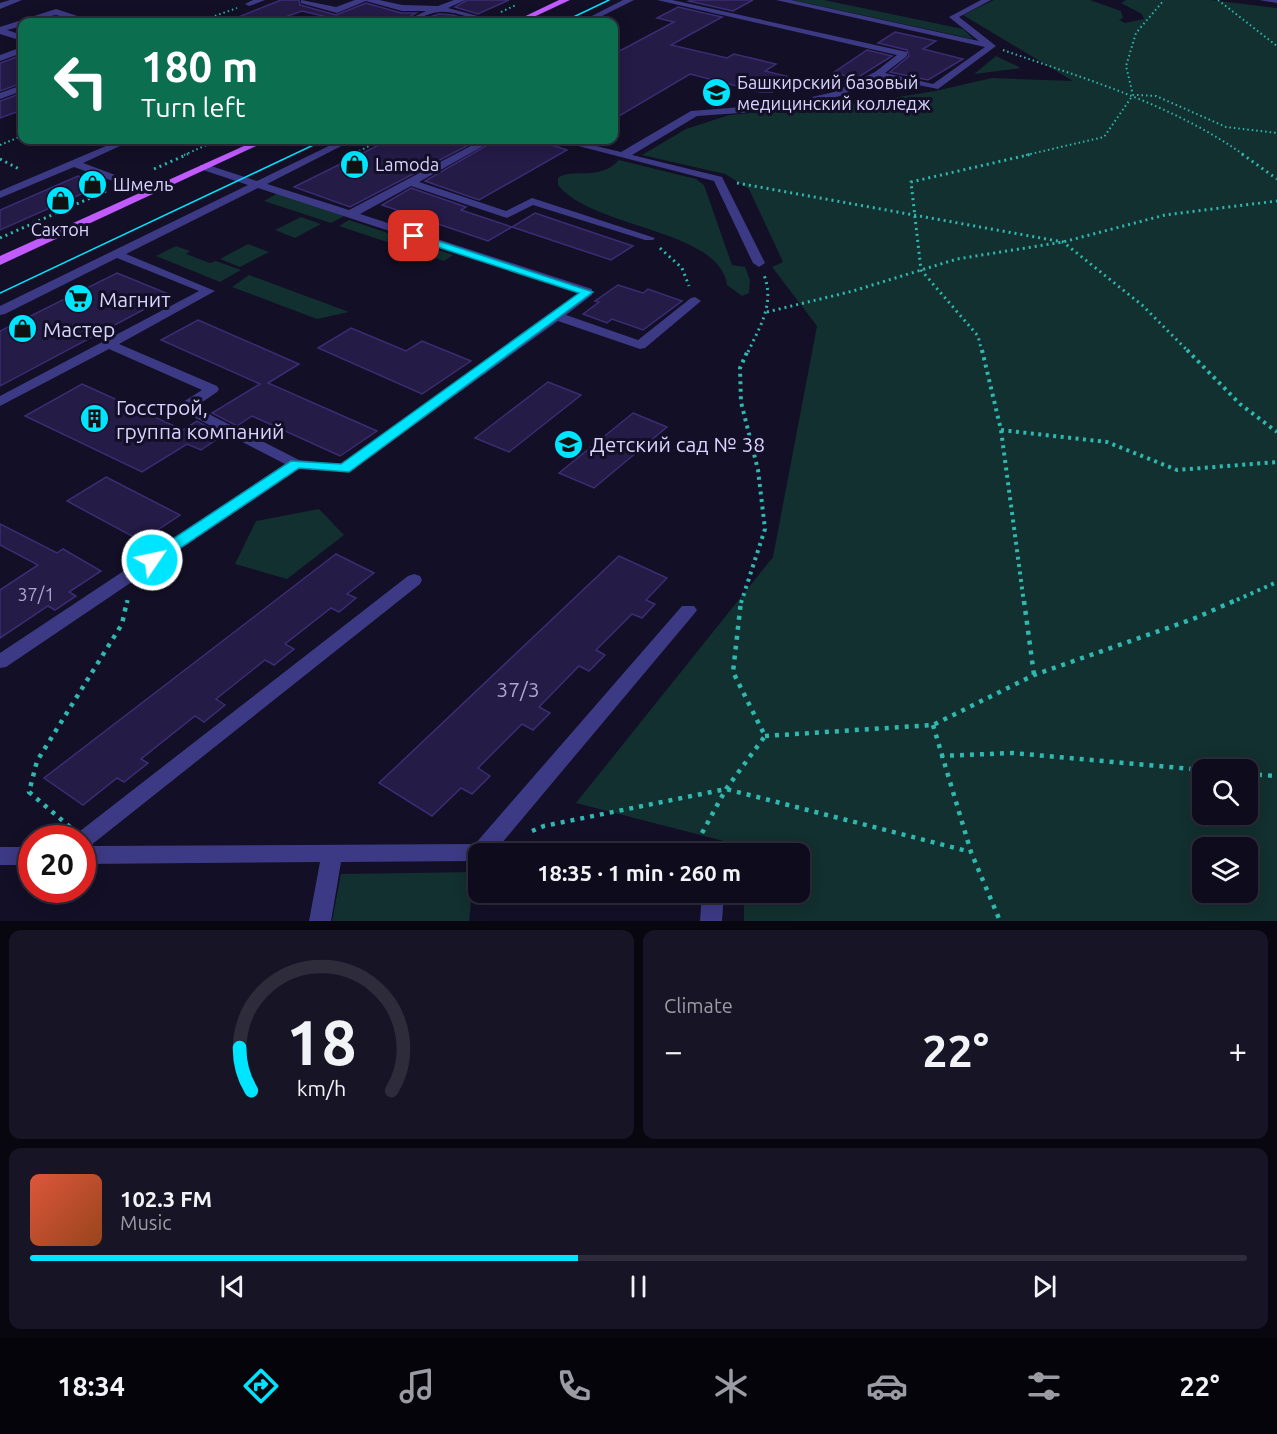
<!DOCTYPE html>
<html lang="en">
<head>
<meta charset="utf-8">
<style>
  body { margin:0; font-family:Ubuntu,sans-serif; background:#171425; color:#f1f3f6; height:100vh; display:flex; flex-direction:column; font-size:22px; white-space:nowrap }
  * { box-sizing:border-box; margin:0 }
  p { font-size:20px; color:#9b9ba3 }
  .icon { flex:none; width:33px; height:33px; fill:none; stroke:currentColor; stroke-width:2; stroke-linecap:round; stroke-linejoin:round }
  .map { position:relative; height:921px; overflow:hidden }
  .drawer { display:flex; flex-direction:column; gap:9px; padding:9px; background:#08060f; flex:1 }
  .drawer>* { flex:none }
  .top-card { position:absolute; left:18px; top:18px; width:600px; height:126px; border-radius:12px; box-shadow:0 3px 15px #0003,0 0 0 2px #2e2b3b; background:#0b6e4f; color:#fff; overflow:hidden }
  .buttons { position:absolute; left:1192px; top:759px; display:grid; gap:12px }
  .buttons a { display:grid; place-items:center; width:66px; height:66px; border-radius:12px; background:#0e0b1c; box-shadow:0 3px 15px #0003,0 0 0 2px #2e2b3b; font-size:30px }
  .speed { position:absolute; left:18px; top:825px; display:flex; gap:12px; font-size:30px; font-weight:700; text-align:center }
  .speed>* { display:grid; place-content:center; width:78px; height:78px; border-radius:50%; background:#0e0b1c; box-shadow:0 3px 15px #0003,0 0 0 2px #2e2b3b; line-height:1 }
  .speed .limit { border:9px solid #d22; background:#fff; color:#111 }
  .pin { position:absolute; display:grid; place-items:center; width:51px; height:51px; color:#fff; margin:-26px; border-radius:12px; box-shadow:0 3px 9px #0006 }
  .me { position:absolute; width:66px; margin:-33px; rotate:56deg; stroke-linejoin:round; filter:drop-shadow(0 0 4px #0008) }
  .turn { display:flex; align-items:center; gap:21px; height:126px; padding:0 24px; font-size:27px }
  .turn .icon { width:78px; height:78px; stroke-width:2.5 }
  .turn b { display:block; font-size:42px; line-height:51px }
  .big { font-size:45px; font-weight:700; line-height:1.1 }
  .drawer .card { flex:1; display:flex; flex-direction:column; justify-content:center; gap:9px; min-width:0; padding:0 21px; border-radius:12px; background:#171425 }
  .drawer .dial { align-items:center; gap:0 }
  .dial svg { height:156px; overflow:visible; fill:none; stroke:#2e2b3b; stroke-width:7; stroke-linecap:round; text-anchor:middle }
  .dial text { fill:#f1f3f6; stroke:none }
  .song { display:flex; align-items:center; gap:18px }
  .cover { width:72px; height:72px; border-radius:9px; background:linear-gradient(135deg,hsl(10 70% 55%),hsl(20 70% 35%)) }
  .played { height:6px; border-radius:3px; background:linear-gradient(90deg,#00e5ff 45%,#2e2b3b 45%) }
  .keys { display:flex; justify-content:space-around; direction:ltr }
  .heat { display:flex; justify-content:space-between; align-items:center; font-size:33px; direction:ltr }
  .drawer .tiles { flex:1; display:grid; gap:9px; grid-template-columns:1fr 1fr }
  .card:last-child { grid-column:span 2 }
  .trip { position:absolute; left:468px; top:843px; width:342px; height:60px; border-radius:12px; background:#0e0b1c; box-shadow:0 3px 15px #0003,0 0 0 2px #2e2b3b; font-weight:700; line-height:60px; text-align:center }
  .tabs { display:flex; height:96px; justify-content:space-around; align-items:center; background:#06040b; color:#9b9ba3 }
  .tabs .icon { width:42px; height:42px }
  .tabs .selected { color:#00e5ff }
  .tabs b { font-size:27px; color:#f1f3f6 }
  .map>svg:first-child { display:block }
</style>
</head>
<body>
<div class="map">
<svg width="1277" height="921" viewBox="0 0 1277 921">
  <rect width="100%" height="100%" fill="#130f26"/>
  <g fill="#12302f" fill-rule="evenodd">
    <path d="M792,0h32l139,29 10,10z"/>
    <path d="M994,0h96l31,11 2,7 -4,2 6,3 19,-4 -2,-5 -21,-11 5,-3h85l66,8v913h-533v-28l56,-1v-38l-57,-1v-7l-167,-43 197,-246 44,-231 -45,-59 11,-5 -34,-73 -24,-15 -83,-19 44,-26 43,-14 132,-12 74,-12 57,-13 81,3 -110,-66zM1203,770h45v44h-45zM1203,848h45v44h-45z"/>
    <path d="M996,56l25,12 -47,6z"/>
    <path d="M619,160l77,19 8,6 28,80 13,2 5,13 -1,13 -7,3 -15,-11c-7,-56 -134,-56 -169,-100v-7c14,-11 41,4 61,-18z"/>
    <path d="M278,193l66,23 -13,7 -67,-22z"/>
    <path d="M301,217l20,7 -26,14 -20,-8z"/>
    <path d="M349,220l104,35 -9,6 -105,-35z"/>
    <path d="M248,244l21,8 -29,15 -20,-8z"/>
    <path d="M176,246l14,5 -4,3 24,9 6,-2 25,9 -21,12 -64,-26z"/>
    <path d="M249,275l100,37 -32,7 -85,-32z"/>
    <path d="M319,509l25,26 -57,44 -52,-15 21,-43z"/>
    <path d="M474,872l-5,49h-137l9,-47z"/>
  </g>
  <g fill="#241b47" stroke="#3b2d73" stroke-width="1.5">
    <path d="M281,0h18l1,5 36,10 30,-12 35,10h15l-15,9h-53l-46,-11 -31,11h-45z"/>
    <path d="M467,0h42l-31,14 -23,-7z"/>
    <path d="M692,0h61l-20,11 -44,-10z"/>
    <path d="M678,7l44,10 -51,28 56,13 7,-4 42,10 -11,7 29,7 -22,14h-12l-70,-18 -76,45v-65l60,-32 -17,-4z"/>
    <path d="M439,14l14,1 13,4 -8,3h-44z"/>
    <path d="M895,32l41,9 -13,8 40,10 -35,21 -38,-8 19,-16 -2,-6 -29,-7z"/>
    <path d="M867,50l25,6 -35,22 -24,-5z"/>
    <path d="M22,55v28l-22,8v-28z"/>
    <path d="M22,93v17l-22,8v-17z"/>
    <path d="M389,140h89l-128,67 -56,-20z"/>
    <path d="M496,140h40l31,10 -88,50 -54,-19z"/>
    <path d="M78,176l24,9 -102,45v-20z"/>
    <path d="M411,188l55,19 -5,3 51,17 -24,14 -106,-36z"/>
    <path d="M535,213l71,24 27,9 -22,14 -99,-33z"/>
    <path d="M117,273l54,22 -171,91v-55z"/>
    <path d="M618,285l25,8 5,-4 34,12 -39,29 -31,-11 -5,4 -24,-9 16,-12 -4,-1z"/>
    <path d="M198,320l101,44 -31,19 109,48 -37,25 -88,-40 -15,10 -25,-13 48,-29 -99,-44z"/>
    <path d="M351,328l55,23 16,-10 49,20 -49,33 -104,-46z"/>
    <path d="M548,382l33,13 -72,57 -34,-14z"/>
    <path d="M82,384l101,46 14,-9 26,14 -22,15 -14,-6 -45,28 -117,-56z"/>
    <path d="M633,413l34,14 -73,61 -35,-15z"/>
    <path d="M106,477l74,38 -39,26 -74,-40z"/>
    <path d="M0,524l57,29 6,-4 38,22 -32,21 7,4 -21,14 -7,-4 -48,32v-48l38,-25 -38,-20z"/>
    <path d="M336,554l38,19 -27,21 9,4 -17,14 -8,-4 -46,36 9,5 -20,16 -9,-5 -49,39 9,6 -21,17 -9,-6 -54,43 7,4 -24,19 -7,-4 -34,27 -39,-27z"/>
    <path d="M619,556l48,22 -21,22 9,4 -13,14 -10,-4 -36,36 9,5 -16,16 -10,-5 -40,41 11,6 -17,17 -11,-6 -44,44 12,8 -18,18 -11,-6 -29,28 -53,-33z"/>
  </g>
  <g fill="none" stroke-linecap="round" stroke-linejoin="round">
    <g stroke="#2fb8b0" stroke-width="2" stroke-dasharray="1.5 3" stroke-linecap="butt">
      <path d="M1218,0l59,46"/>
      <path d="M501,12l15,-7"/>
      <path d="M198,22l39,-14"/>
      <path d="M1003,50c82,29 169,54 241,105"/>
      <path d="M1137,95l19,1 70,31 51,6"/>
      <path d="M0,145l22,-9"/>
      <path d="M359,151l23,-11"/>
      <path d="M184,155l34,-15"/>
      <path d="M1026,155l78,-18 29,-42 -7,-29 10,-33 28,-33"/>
    </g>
    <g stroke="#2fb8b0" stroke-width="3" stroke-dasharray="2 4" stroke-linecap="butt">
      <path d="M1242,154l35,25"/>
      <path d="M0,159l21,11"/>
      <path d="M154,169l34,-15"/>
      <path d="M737,183l326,59 79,63 47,47"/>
      <path d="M0,238l106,-47"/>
      <path d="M660,248l22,20 7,18"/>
      <path d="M767,312l86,-21 104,-32 106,-17 102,-27 112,-14"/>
      <path d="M748,352c12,-26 27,-48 16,-77"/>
      <path d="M982,352l-4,-16 -57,-66 -10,-88 121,-28"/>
    </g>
    <g stroke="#2fb8b0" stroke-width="4" stroke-dasharray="3 4.5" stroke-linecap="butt">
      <path d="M982,350l19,80 23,173"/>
      <path d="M1187,350l53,54 37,28"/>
      <path d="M1001,430l106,12 70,28 100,-8"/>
      <path d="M127,603l1,-5"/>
      <path d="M741,603l24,-74 -7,-59 -17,-68 -1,-34 8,-18"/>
      <path d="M1230,603l47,-21"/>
    </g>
    <g stroke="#2fb8b0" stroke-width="4.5" stroke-dasharray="4 6" stroke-linecap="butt">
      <path d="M1024,601l10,74"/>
      <path d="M933,725l38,127 29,69"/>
      <path d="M765,736l168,-11 101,-50 159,-56 41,-18"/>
      <path d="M940,756l73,-3 190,17"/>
      <path d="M1248,774l29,2"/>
      <path d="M70,827l-41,-35 8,-31 85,-137 5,-23"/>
      <path d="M532,831l12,-5 182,-37 245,63"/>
      <path d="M702,833l24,-44 39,-53 -32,-64 8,-71"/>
    </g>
    <g fill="#3d3a85" fill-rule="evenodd">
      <path d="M10,0h12l-22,9v-6z"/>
      <path d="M253,0h12l-16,6 -4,-2z"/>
      <path d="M301,0l35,7 19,-7h24l23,5 36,1 16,-6h11l-17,8 52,14c-20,2 -43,-12 -61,-10 -13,1 -22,10 -36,10l23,-11h-24l-36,-10 -29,12 -36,-10z"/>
      <path d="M623,0h11l-44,22h-10z"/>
      <path d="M657,0h15l235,52v4l-22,17 48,11 52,-37 -209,-47h15l188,41 -30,-24 32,-17h10l-32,17 37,29 -58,43 -59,-12 -39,19 -59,14 -84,6 -65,39 90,22 43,86 -6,4 -6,-4 -39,-82 -159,-41h16l50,12 70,-41 90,-7 53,-12 41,-20 22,-17z"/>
      <path d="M1259,0h18v3z"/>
      <path d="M56,9l40,13h-12l-28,-7 -34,7v4l-15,4 15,5v6l-22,-7v-7z"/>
      <path d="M22,47v6l-22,8v-6z"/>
      <path d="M22,85v6l-22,8v-6z"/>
      <path d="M120,140h13l-50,23 43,16 42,4v4l-44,-2 -50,-18 -74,31v-7z"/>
      <path d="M341,140h12l-86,44 82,26 133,-70h12l-75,42 87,29 26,-13 123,40 -2,2h-8l-112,-35 -26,13 -96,-32 -51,28 232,75v6l-26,20 72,25 53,-42 4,-1 6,4 -56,47 -5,1 -82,-28 -209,151 -50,-3 -293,198 -6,1v-15l285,-189 -105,-54 -2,-3 2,-3 22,-14 -93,-41 -109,57v-10l199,-105 -82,-33 -112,56 -5,1v-9l248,-121 -48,-16v-4h8l49,16zM258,188l321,105 -238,171 -42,-4 -104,-53 22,-15 2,-3 -2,-3 -98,-42 96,-53 -89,-37z"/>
      <path d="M414,574l6,2 2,4 -2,4 -330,262 385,-2 207,-238h12l3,4 -3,4 -193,230 192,-2 7,3 5,9h-227v7l-137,1 -10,59h-22l11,-59 -238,2v-26h-9l2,-3 333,-259z"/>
      <rect x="0" y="847" width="32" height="18"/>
      <path d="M702,892h22l-2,29h-22z"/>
    </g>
    <g fill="#c25bff" fill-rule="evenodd">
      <path d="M559,0h11l-47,22h-10z"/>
      <path d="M257,140h12l-269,125v-9z"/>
    </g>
    <g stroke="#00e5ff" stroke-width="1.5">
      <path d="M563,22l46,-22"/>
      <path d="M0,293l324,-153"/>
    </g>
  </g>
  <path fill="#00e5ff" stroke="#0095a6" stroke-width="1.5" d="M410,234h7l176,58 -244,180 -50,-4 -141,95h-11l-2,-3 2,-4 144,-95 50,3 238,-171 -169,-55z"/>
  <defs>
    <symbol id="university-disc" viewBox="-11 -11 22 22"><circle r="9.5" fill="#00e5ff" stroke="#130f26"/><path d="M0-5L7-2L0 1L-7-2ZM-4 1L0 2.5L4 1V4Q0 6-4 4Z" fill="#111"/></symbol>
    <symbol id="shop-disc" viewBox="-11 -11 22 22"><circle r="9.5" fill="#00e5ff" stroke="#130f26"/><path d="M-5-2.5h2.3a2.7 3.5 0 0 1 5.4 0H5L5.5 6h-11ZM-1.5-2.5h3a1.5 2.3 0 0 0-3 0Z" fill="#111"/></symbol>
    <symbol id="supermarket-disc" viewBox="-11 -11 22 22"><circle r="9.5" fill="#00e5ff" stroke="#130f26"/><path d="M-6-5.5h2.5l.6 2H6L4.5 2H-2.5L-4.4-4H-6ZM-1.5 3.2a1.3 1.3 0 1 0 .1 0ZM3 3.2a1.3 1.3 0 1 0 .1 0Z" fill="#111"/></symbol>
    <symbol id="building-disc" viewBox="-11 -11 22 22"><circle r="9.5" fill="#00e5ff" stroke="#130f26"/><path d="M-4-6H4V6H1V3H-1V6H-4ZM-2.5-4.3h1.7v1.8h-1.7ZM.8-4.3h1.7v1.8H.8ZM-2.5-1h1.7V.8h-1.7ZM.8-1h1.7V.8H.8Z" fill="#111"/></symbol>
    <symbol id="school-disc" viewBox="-11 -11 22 22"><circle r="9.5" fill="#00e5ff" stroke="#130f26"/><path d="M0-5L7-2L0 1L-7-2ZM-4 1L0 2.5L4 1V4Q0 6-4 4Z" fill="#111"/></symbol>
  </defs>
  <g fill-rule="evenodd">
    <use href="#university-disc" x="700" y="76" width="33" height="33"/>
    <use href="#shop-disc" x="338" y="148" width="33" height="33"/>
    <use href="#shop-disc" x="76" y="168" width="33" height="33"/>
    <use href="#shop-disc" x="44" y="184" width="33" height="33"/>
    <use href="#supermarket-disc" x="62" y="282" width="33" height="33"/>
    <use href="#shop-disc" x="6" y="312" width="33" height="33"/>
    <use href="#building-disc" x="78" y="402" width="33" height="33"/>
    <use href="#school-disc" x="552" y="428" width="33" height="33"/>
  </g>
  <g text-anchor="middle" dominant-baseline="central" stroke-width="6" stroke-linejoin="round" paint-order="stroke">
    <g font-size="18" fill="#d9d4ff" stroke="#130f26" text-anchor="start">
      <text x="737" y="82">Башкирский базовый<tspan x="737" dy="21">медицинский колледж</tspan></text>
      <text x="375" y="164">Lamoda</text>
      <text x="113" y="184">Шмель</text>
      <text x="60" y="229" text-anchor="middle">Сактон</text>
    </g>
    <g font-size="18" fill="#aca6d1">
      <text x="36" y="594">37/1</text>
    </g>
    <g font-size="21" fill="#d9d4ff" stroke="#130f26" text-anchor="start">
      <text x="99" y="299">Магнит</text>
      <text x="43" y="329">Мастер</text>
      <text x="116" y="407">Госстрой,<tspan x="116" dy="24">группа компаний</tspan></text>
      <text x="590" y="444">Детский сад № 38</text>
    </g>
    <g font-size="21" fill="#aca6d1">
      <text x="518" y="689">37/3</text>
    </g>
  </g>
</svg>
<div class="buttons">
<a><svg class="icon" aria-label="search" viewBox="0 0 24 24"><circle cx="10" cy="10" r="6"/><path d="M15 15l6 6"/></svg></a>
<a><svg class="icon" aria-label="layers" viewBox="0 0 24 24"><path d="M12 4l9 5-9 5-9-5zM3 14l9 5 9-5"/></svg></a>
</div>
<div class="speed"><div class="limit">20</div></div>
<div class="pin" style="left:414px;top:236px;background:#d93025"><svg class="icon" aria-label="arrive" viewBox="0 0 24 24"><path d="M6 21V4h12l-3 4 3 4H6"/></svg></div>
<svg class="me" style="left:152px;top:560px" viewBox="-20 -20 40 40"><circle r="17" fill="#00e5ff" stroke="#fff" stroke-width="3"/><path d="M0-11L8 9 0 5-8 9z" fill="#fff"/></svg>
<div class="trip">18:35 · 1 min · 260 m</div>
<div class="top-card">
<div class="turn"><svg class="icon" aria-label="left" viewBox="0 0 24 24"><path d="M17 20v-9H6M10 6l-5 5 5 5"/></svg><div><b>180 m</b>Turn left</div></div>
</div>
</div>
<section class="drawer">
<div class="tiles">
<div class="card dial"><svg viewBox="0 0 100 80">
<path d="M14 69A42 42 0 1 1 86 69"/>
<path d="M14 69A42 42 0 0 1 8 47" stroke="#00e5ff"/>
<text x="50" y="56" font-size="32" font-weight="700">18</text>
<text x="50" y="72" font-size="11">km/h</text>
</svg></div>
<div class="card"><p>Climate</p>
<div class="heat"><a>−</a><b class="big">22°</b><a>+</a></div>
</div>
<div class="card">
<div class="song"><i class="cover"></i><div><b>102.3 FM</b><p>Music</p></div></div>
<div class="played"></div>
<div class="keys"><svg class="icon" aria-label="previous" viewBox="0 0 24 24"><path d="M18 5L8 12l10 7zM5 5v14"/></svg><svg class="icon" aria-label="pause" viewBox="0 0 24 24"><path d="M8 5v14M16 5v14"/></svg><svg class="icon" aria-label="next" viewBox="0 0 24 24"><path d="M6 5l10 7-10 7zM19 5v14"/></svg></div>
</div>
</div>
</section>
<nav class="tabs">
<b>18:34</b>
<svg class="icon selected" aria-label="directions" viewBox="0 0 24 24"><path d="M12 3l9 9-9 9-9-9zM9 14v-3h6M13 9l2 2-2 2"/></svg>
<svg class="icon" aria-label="music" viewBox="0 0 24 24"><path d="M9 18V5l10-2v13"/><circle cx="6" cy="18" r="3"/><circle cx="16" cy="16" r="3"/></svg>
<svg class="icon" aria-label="phone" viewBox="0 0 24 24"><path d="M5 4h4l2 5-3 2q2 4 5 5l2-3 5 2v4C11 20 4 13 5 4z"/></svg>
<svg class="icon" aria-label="climate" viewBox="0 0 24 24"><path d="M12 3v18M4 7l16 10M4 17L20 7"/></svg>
<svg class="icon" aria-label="car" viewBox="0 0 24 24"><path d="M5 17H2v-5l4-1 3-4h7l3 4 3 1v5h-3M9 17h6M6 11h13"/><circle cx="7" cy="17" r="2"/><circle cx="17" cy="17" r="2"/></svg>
<svg class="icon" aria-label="filters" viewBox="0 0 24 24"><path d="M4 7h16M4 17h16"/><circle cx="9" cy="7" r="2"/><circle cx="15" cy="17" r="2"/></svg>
<b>22°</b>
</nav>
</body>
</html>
